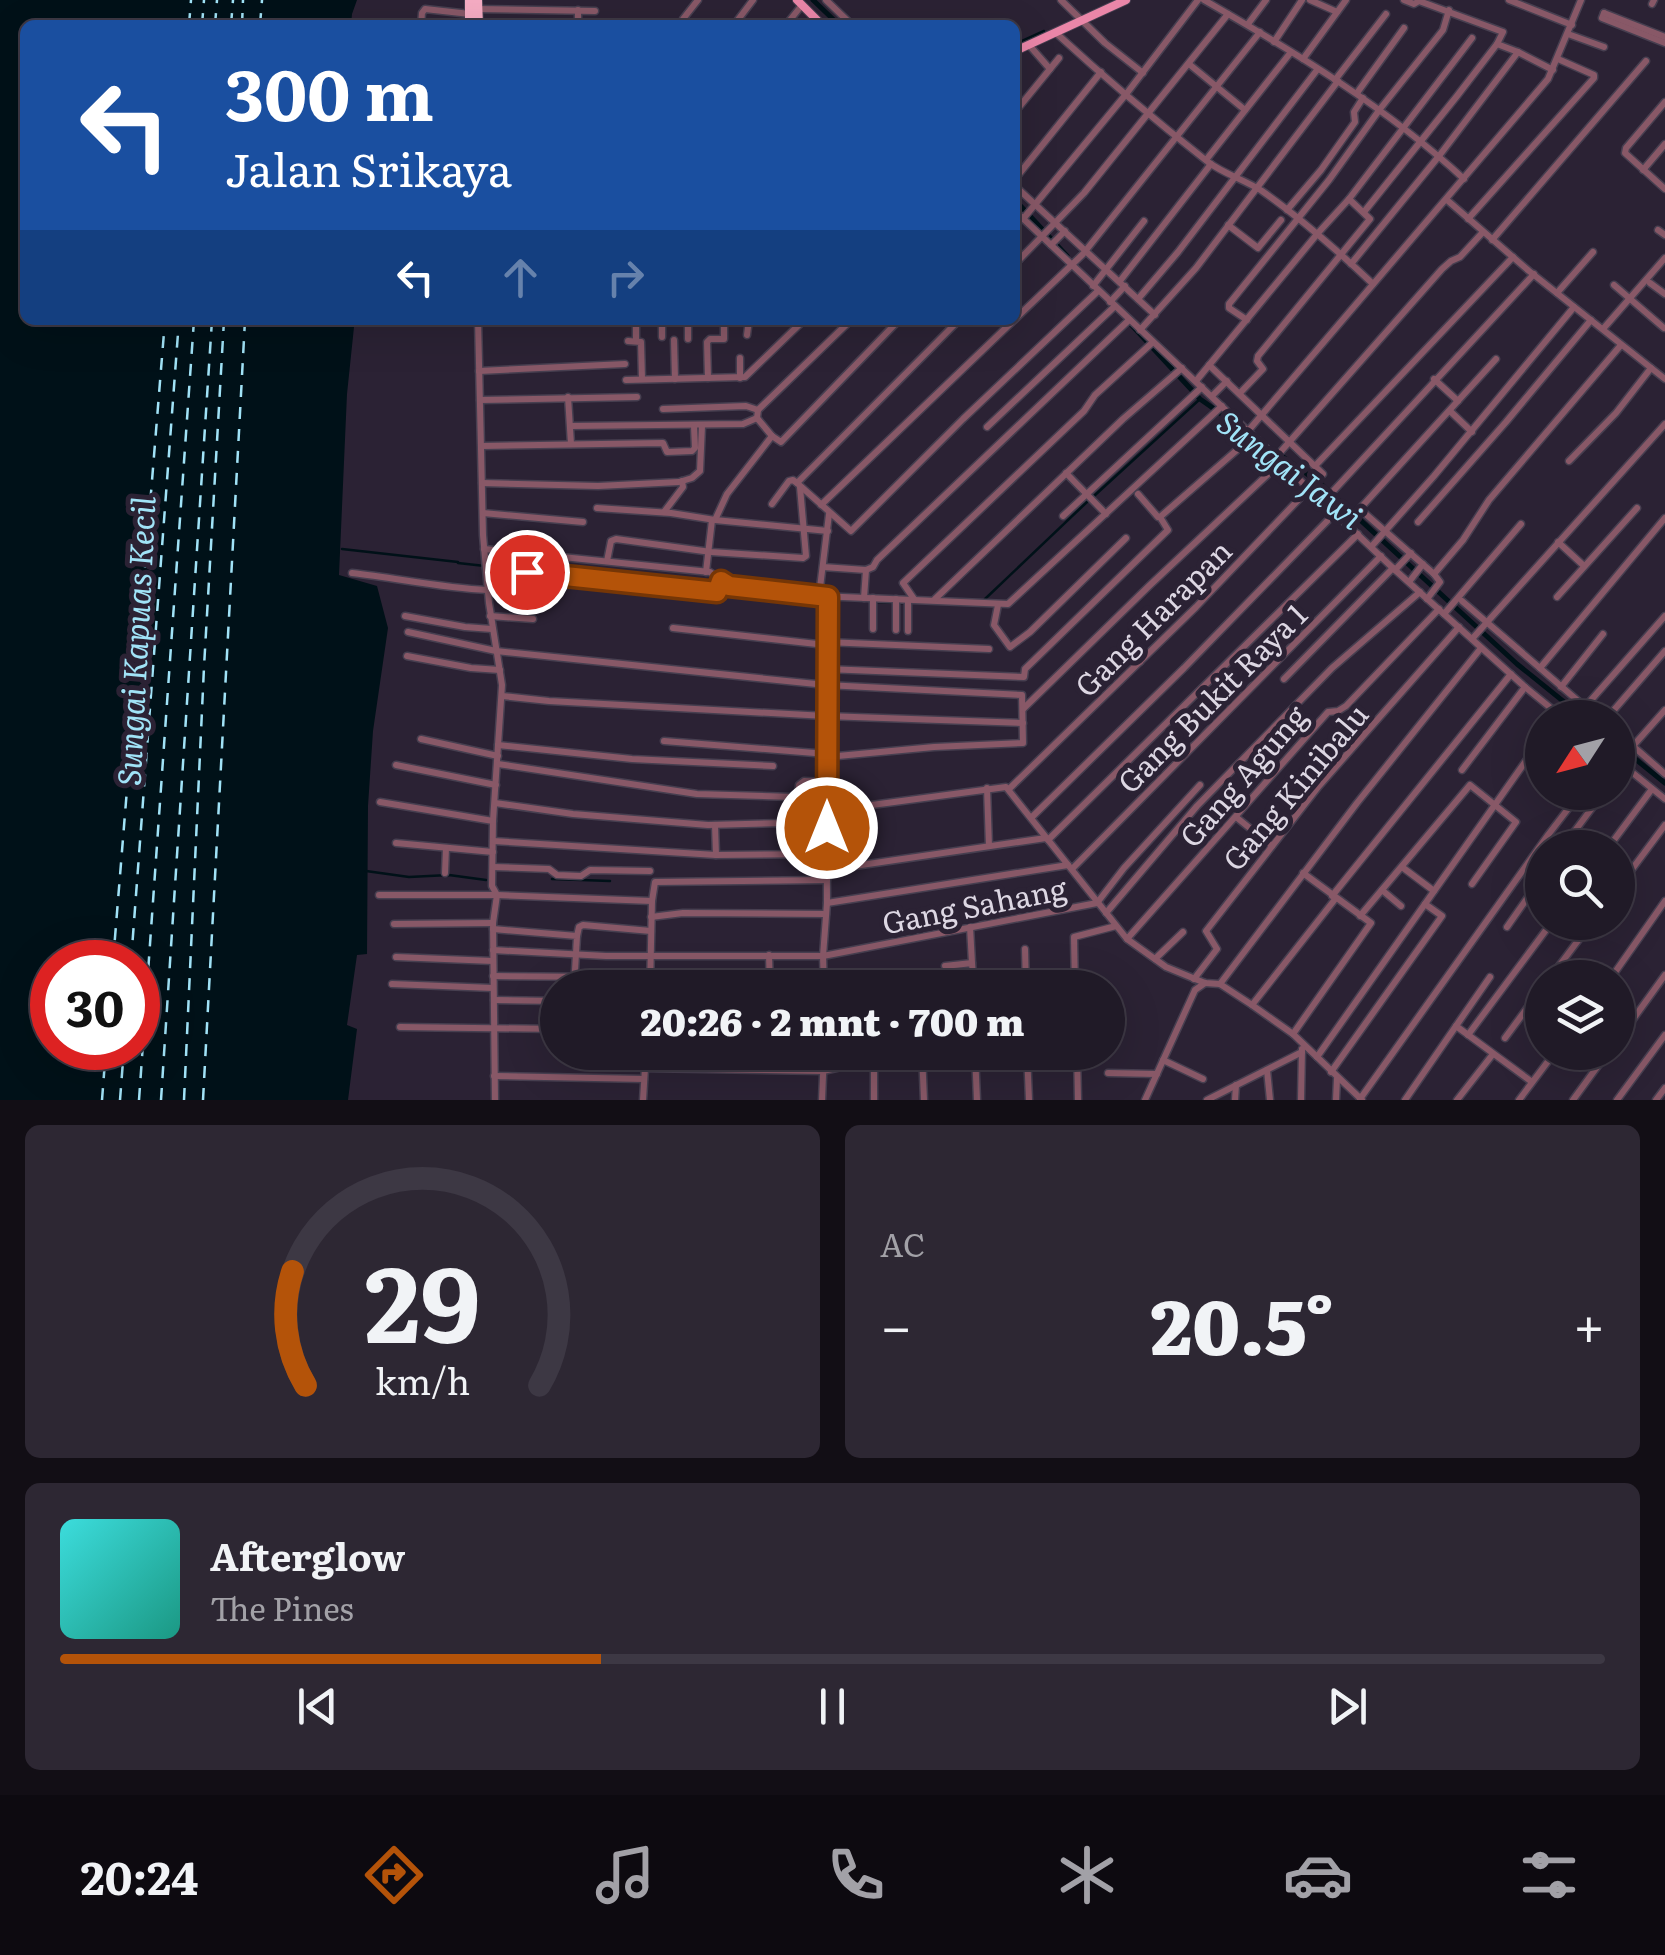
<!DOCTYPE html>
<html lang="id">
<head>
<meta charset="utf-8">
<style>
  body { margin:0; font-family:Literata,serif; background:#2d2733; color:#f1f3f6; height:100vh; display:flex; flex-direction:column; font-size:38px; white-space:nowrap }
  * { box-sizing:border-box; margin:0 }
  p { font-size:32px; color:#a2a1a7 }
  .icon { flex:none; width:55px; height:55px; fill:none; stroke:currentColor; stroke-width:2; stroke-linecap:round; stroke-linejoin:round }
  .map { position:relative; height:1100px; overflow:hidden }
  .details { display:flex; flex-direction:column; gap:25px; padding:25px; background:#120e15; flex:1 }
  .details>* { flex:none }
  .banner { position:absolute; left:20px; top:20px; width:1000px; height:305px; border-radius:15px; box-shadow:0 10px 40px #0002,0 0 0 2px #3d3844; background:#1a4fa0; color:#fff; overflow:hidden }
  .needle { width:65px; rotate:234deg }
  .buttons { position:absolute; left:1525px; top:700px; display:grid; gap:20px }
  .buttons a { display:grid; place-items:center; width:110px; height:110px; border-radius:50%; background:#201a27; box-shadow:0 10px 40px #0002,0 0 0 2px #3d3844; font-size:50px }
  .speed { position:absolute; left:30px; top:940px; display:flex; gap:20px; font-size:50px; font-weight:700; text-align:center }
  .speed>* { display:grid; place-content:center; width:130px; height:130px; border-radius:50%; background:#201a27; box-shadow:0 10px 40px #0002,0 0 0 2px #3d3844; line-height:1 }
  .speed .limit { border:15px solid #d22; background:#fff; color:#111 }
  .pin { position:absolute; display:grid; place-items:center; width:85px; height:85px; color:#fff; margin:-42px; border:5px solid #fff; border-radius:50%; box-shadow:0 2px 10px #0007 }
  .me { position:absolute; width:110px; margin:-55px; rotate:0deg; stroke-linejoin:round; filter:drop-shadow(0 0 8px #0008) }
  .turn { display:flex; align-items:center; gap:35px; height:210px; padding:0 40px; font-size:45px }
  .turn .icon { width:130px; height:130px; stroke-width:2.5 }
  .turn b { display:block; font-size:70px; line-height:85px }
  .lanes { display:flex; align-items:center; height:95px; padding:0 40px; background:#0003; justify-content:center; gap:50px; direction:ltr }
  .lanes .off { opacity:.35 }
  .big { font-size:75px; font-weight:800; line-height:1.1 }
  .details .tile { flex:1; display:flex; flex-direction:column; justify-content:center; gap:15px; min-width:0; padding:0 35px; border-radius:15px; background:#2d2733 }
  .details .dial { align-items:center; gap:0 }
  .dial svg { height:260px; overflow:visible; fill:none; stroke:#3d3844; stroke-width:7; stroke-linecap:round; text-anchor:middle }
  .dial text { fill:#f1f3f6; stroke:none }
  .song { display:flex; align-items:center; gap:30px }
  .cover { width:120px; height:120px; border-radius:15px; background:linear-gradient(135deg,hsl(180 70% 55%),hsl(170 70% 35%)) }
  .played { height:10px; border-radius:5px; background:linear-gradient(90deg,#b45309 35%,#3d3844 35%) }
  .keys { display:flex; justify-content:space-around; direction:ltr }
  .heat { display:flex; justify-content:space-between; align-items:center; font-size:55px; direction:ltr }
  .details .tiles { flex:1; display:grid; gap:25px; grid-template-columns:1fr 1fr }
  .tile:last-child { grid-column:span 2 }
  .trip { position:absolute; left:540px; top:970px; width:585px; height:100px; border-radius:50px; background:#201a27; box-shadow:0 10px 40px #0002,0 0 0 2px #3d3844; font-weight:800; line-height:100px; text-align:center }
  .tabs { display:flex; height:160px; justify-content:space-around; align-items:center; background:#0d0a10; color:#a2a1a7 }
  .tabs .icon { width:70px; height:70px }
  .tabs .current { color:#b45309 }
  .tabs b { font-size:45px; color:#f1f3f6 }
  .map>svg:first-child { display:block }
</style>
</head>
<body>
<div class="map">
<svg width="1665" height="1100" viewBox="0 0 1665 1100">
  <rect width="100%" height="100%" fill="#2b2234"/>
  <path fill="#001118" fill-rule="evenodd" d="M0,0h357l-5,14 -1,11h-326v295h322l-1,7h8l-7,67 -8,181 38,11 11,42 -15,103 -5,75 -1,148 -10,1 -10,70 10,4 -9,71h-348zM52,962h86v86h-86z"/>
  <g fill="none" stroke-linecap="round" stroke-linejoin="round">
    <g stroke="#001118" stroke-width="2.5">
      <path d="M1015,44l29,-13"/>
      <path d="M1094,496l106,-97"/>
      <path d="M342,549l116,13"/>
      <path d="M458,563l27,3"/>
      <path d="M722,590l77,7"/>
      <path d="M985,599l103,-98"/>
      <path d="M876,602l27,1"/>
      <path d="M366,871l43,6 40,-2 37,5"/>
      <path d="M552,879l58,2"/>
    </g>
    <g stroke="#001118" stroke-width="5">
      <path d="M813,0l26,25"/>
      <path d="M1015,200l52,56"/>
      <path d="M1126,319l74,80 41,29"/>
      <path d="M1279,454l42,30 196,180 67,54"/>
      <path d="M1618,745l47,38"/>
    </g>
    <g stroke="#a1e3f7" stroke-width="2.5" stroke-dasharray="12 10" stroke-linecap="butt">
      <path d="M189,25l2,-25"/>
      <path d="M202,25l2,-25"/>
      <path d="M215,25l2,-25"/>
      <path d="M231,25l2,-25"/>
      <path d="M242,25l1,-25"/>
      <path d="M260,25l2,-25"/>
      <path d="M113,962l52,-642"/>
      <path d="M131,962l48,-642"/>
      <path d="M102,1100l4,-52"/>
      <path d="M120,1100l4,-52"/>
      <path d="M139,1100l55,-780"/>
      <path d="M161,1100l51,-780"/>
      <path d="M184,1100l20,-433 20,-347"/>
      <path d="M203,1100l42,-780"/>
    </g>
    <defs>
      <g id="minor">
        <path d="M826,0l26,25"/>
        <path d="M1061,0l44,43 38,30"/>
        <path d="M1204,0c92,53 182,107 260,179"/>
        <path d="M1310,0l27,12"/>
        <path d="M1509,0l63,25"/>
        <path d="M1652,4l2,-4"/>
        <path d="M476,9l119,2"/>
        <path d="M578,10v15"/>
        <path d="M1604,13l-2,5 63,25"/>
        <path d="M1604,13l61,24"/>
        <path d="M1248,24l18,-24"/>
        <path d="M421,25l1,-12 3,-4 45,5"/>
        <path d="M682,25l1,-6 15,-19"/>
        <path d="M734,25l19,-25"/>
        <path d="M786,25l16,-20"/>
        <path d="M1056,33c49,45 100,88 152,129 16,12 37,18 54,29 40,28 76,60 111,93"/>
        <path d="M1568,34l36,13"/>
        <path d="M1274,42l28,-42"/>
        <path d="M1497,44l21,8 35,18"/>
        <path d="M1029,45l21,24"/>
        <path d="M1303,59l43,-59"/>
        <path d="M1189,64l56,46"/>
        <path d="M1335,80l51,-66"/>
        <path d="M1357,93l47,-65"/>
        <path d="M1665,102l-39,46 -1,5 40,36"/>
        <path d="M1015,112l44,-54"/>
        <path d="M1206,160l85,-108"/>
        <path d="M1643,170l22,-26"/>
        <path d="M1015,179l86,-107"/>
        <path d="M1015,186l140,129"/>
        <path d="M1447,200l82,71 136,108"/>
        <path d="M1287,210l34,-40 34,-48 -1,-10 9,-14"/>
        <path d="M1015,211l380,359 130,117 38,31"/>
        <path d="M1364,212l93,-116 40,-52 6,-12 -84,-31 -5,3 -10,-4"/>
        <path d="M1023,219l104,-126 71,-93"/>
        <path d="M1468,219l126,-141v-3l-36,-16"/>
        <path d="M1228,225l30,23 23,-28"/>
        <path d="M1658,230l7,5"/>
        <path d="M1492,240l154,-179"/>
        <path d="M1051,245l14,-14"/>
        <path d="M1015,264l69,-71 144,-179"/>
        <path d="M1351,264l88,-108 79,-104"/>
        <path d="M1120,281l91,-117"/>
        <path d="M1650,283l15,11"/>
        <path d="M1614,285l50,43"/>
        <path d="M1093,286l51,-65"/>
        <path d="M1557,293l36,-41"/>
        <path d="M1138,299l40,-47 139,-182"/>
        <path d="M1110,302l15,-16"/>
        <path d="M478,320l5,215 6,68 13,82 -9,136 -1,65 5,9 -4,28 2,177"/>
        <path d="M662,320v17"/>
        <path d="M688,320v19"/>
        <path d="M1247,320l-18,-12v-4l100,-124 51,-71 63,-79 6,-20"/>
        <path d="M1603,329l62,-71"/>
        <path d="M1140,330l56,-62 142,-187"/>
        <path d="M747,335l2,-15"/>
        <path d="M674,340l1,39"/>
        <path d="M628,341l13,1 1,37"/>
        <path d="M636,341v-21"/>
        <path d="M479,371l146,-7"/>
        <path d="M708,378l-1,-36 3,-3h14v-19"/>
        <path d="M740,378v-20"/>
        <path d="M1434,379l24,22"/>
        <path d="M626,380l119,-3 59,-57"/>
        <path d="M1196,381l122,-148 31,-34 123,-161"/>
        <path d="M1240,393l23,-24 -6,-8 1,-5 112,-137 -21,-20"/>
        <path d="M1212,396l15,-15"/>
        <path d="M568,397l3,47"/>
        <path d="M480,400l157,-3"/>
        <path d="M663,409l83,-3 12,4"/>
        <path d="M1450,411l22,21"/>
        <path d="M571,426l172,-2 14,-6"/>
        <path d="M987,427l127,-120"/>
        <path d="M1248,431l300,-352 33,-79"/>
        <path d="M772,436l9,6 118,-122"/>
        <path d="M772,436l-15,-18 1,-8 93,-90"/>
        <path d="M482,446l181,-3 4,9 25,-1 3,-3 -1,-22"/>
        <path d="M1276,457l166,-188 9,-8 9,-4 23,-25"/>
        <path d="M1569,461l47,-48 35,-45"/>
        <path d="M1315,466l198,-209"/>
        <path d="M1066,473l40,41"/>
        <path d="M482,483l116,3 81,-4 13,-4 8,-7 2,-45"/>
        <path d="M797,483l54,48 112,-112 135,-128"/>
        <path d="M1138,494l20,23"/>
        <path d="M1324,501l210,-227"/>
        <path d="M772,504l17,-23 4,-1 4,3 162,-163"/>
        <path d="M821,505l262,-251 177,-222"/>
        <path d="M597,508l74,5 44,7 113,11"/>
        <path d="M1361,510l73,64"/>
        <path d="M664,512l19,-25 -1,-6"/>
        <path d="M483,513l100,9"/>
        <path d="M1063,516l139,-129"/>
        <path d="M715,520l12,-26 45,-58"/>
        <path d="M1418,522l88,-100 85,-102"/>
        <path d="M1346,524l150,-165"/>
        <path d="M1558,542l25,23"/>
        <path d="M1371,547l63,-71 140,-169"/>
        <path d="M484,549l226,23 19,14 90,10 189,8 214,-198"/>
        <path d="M607,561l4,-20 5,-2 95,13 92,6 3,-2 -6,-69"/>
        <path d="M823,567l43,3 7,-3 4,-7 252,-240"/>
        <path d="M486,568l231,24 4,-10"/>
        <path d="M1395,570l16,-17"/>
        <path d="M706,572l6,-52"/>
        <path d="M352,573c45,5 90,15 135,17"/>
        <path d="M1409,582l14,-18"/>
        <path d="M819,596l10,-82"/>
        <path d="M1557,597l80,-89"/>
        <path d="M864,598l2,-28"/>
        <path d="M873,598v31"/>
        <path d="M896,599v31"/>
        <path d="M914,599l-11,-16 181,-172 11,-16 58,-53"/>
        <path d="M935,599l188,-180 59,-51"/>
        <path d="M1427,599l13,-17 -6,-8 29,-34 26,-40 132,-155"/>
        <path d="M908,600v31"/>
        <path d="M1462,601l136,117"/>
        <path d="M998,605l-4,20 16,22 20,-15 96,-94"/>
        <path d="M1444,614l77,-90"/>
        <path d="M405,616l60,11 27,2"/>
        <path d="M490,616l43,3"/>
        <path d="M673,628l153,17"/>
        <path d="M408,632l88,19 330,34 196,10 1,48 -89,4 -107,10"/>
        <path d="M1472,639l193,-215"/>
        <path d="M826,642l163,7"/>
        <path d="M1127,650l13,12"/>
        <path d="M407,656l64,12 29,2"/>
        <path d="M1540,668l125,-150"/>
        <path d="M826,669l198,8 1,-8 143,-139 -8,-13 93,-81"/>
        <path d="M1284,679l109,-111"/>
        <path d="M1561,687l42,-53"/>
        <path d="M502,696l47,5 277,15 197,7"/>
        <path d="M1585,707l80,-91"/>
        <path d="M1023,709l126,-123 132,-124"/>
        <path d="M1607,718l58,-67"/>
        <path d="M1618,733l47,41"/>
        <path d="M421,739l77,17"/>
        <path d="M664,741l163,13"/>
        <path d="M498,745l134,14 141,7"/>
        <path d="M1633,746l32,-36"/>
        <path d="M1618,761l47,38"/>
        <path d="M498,764l199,30 96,3 5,-2 1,-10 5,-4 23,1"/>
        <path d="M396,765l100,20"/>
        <path d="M1462,770l63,-83"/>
        <path d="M987,788l2,58"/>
        <path d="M1009,789l187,-182 127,-133 -114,-109"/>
        <path d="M380,802l113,19"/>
        <path d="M495,803l78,11 135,11 77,-2 17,-9h24"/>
        <path d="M827,811l179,-24 121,152 39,28 39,16 15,1 32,21 41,29 69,66"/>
        <path d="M1236,817l36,29"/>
        <path d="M1031,818l153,-150 151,-155"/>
        <path d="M715,825l1,30"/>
        <path d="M1048,840l310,-306"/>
        <path d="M493,841l223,14 111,-1"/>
        <path d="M396,843l97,9"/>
        <path d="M1562,848l42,-56"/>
        <path d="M1608,848l44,-59"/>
        <path d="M1533,858l9,6"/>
        <path d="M493,867l56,2 8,6 24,1 9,-6 60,1"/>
        <path d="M1402,867l32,24"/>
        <path d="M1072,869l309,-313"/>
        <path d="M827,870l219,-32"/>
        <path d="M445,873l1,-25"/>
        <path d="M1618,888l47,-63"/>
        <path d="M1382,890l19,16"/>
        <path d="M379,895h118l155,6"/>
        <path d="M1332,896l179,-222"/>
        <path d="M827,903l241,-38"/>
        <path d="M1106,913l91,-107 135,-138 88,-76"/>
        <path d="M1360,916l110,-131 46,37 -44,62"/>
        <path d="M651,917l32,-4 143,1"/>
        <path d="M394,924l99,-1"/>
        <path d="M970,927l2,36"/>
        <path d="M1507,927l35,-50"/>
        <path d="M493,929l84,7 -3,52"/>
        <path d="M577,936l2,-9 4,-2 68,6"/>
        <path d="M1127,939l201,-227 10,-1 8,-5 93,-97"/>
        <path d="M1025,949l1,39"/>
        <path d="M493,950l113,6h217l274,-53 27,-35 76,-83"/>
        <path d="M769,955l1,33"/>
        <path d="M396,957l97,4"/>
        <path d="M1155,959l28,-27"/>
        <path d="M945,966l27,-3 2,25"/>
        <path d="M919,974l1,14"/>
        <path d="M493,976l113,1 43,2"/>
        <path d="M1490,977l-34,49 76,56"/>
        <path d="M1550,978l42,-56"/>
        <path d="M1611,978l54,-77"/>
        <path d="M1194,979l23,-30 -11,-18 113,-145 140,-159"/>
        <path d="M770,983h23"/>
        <path d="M392,984l101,4"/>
        <path d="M1220,984l137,-181 124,-155"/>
        <path d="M650,988l2,-87 3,-19 172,-2"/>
        <path d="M824,988l-1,-32 4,-53 -1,-187 2,-119"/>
        <path d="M874,988v-5"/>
        <path d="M1075,988l-1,-51 42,-11"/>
        <path d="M494,1000l64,1"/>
        <path d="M1252,1005l84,-107"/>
        <path d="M1108,1014l10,-2"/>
        <path d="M400,1027l158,2"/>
        <path d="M1293,1034l78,-111 -68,-50"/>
        <path d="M1468,1035l84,-113"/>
        <path d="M1505,1038l37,-50"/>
        <path d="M1618,1040l47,-65"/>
        <path d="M874,1052v48"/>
        <path d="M922,1052l2,48"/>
        <path d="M975,1052l2,48"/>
        <path d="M1027,1052l2,48"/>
        <path d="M1077,1052l1,48"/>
        <path d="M1317,1057l225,-319"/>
        <path d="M1163,1060l40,19"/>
        <path d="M644,1068l179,3 84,-19"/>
        <path d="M1267,1070l3,30"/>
        <path d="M1331,1072l111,-156 -17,-12"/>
        <path d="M1108,1073l49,1"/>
        <path d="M494,1076l150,3"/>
        <path d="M1360,1099l188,-264 33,-43"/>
        <path d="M643,1100l3,-48"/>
        <path d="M822,1100l2,-48"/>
        <path d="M1145,1100l50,-110 10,-7"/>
        <path d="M1207,1100l95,-48"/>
        <path d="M1235,1100l1,-15"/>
        <path d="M1301,1100l1,-51"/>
        <path d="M1336,1100l1,-21"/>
        <path d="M1405,1100l51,-74"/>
        <path d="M1457,1100l36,-46"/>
        <path d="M1519,1100l36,-48"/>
        <path d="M1573,1100l35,-48"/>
        <path d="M1617,1100l48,-65"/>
        <path d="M1656,1100l9,-12"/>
      </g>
      <g id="major">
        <path d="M797,0l25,25"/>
        <path d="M1015,51l111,-51"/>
      </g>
      <g id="highway">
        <path d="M470,0v25"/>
        <path d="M477,0l1,25"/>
      </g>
    </defs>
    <use href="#minor" stroke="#473f50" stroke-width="9"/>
    <use href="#major" stroke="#473f50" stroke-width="10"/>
    <use href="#highway" stroke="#473f50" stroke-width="12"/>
    <use href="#minor" stroke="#885867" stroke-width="6"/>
    <use href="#major" stroke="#ea86a8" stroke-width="8"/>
    <use href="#highway" stroke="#f5acc3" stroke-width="10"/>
  </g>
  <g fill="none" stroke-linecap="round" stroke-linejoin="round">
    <defs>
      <path id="route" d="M527,572l190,20 4,-11 8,5 99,11 -1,231"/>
    </defs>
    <use href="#route" stroke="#753606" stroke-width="25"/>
    <use href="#route" stroke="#b45309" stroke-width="18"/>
  </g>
  <g text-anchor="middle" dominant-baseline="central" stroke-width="10" stroke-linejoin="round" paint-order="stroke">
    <g font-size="30" fill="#ddd7e3" stroke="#2b2234">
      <text transform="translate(1152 617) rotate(-45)">Gang Harapan</text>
      <text transform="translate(1211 697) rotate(-45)">Gang Bukit Raya 1</text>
      <text transform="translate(1242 775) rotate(-49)">Gang Agung</text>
      <text transform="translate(1294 786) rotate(-50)">Gang Kinibalu</text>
      <text transform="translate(974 904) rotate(-11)">Gang Sahang</text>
    </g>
    <g font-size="32" font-style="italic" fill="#a1e3f7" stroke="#2b2234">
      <text transform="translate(1291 468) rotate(37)">Sungai Jawi</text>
      <text transform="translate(134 641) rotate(-87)">Sungai Kapuas Kecil</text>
    </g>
  </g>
</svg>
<div class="buttons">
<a><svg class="needle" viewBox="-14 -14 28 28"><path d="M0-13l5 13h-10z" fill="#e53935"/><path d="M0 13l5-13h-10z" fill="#a2a1a7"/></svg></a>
<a><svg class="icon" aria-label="search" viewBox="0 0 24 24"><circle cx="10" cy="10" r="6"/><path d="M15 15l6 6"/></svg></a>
<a><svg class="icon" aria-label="layers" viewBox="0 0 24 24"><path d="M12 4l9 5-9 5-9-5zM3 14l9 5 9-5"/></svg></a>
</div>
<div class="speed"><div class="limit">30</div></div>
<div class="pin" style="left:527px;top:572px;background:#d93025"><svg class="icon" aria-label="arrive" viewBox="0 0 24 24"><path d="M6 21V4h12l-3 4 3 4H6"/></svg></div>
<svg class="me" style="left:827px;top:828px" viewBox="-20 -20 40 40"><circle r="17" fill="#b45309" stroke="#fff" stroke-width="3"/><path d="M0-11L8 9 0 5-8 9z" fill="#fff"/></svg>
<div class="trip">20:26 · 2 mnt · 700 m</div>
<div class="banner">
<div class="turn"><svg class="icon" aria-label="left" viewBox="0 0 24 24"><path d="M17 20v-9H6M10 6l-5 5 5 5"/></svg><div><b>300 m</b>Jalan Srikaya</div></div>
<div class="lanes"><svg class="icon" aria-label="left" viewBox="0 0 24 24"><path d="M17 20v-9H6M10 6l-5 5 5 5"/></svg><svg class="icon off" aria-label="ahead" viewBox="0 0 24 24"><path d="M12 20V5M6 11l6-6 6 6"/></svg><svg class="icon off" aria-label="right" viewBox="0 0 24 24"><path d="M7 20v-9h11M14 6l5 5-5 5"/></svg></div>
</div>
</div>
<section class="details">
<div class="tiles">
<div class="tile dial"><svg viewBox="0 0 100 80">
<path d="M14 69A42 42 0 1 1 86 69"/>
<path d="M14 69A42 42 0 0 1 10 34" stroke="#b45309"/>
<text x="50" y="56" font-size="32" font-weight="700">29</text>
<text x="50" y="72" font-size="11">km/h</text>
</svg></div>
<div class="tile"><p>AC</p>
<div class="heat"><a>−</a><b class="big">20.5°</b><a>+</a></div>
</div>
<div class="tile">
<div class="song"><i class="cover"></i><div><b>Afterglow</b><p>The Pines</p></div></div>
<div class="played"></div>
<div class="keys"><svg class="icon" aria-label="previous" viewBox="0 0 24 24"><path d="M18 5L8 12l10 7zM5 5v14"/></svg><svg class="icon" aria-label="pause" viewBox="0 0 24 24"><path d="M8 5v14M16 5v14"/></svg><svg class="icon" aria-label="next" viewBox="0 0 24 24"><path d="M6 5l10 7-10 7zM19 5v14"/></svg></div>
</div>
</div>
</section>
<nav class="tabs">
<b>20:24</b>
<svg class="icon current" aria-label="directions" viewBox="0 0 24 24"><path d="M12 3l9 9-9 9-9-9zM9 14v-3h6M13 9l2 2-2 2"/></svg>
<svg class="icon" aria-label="music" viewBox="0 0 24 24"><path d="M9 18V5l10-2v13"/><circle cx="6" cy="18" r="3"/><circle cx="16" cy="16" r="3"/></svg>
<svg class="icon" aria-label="phone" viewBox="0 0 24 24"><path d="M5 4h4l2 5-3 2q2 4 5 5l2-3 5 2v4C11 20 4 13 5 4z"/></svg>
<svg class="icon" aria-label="climate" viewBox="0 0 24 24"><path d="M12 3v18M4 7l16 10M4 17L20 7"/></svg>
<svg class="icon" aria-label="car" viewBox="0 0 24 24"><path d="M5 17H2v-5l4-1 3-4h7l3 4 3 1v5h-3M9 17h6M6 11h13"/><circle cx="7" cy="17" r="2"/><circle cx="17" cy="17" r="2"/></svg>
<svg class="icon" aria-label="filters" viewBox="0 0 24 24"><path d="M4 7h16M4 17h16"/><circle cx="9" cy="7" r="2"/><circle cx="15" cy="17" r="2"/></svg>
</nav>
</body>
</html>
